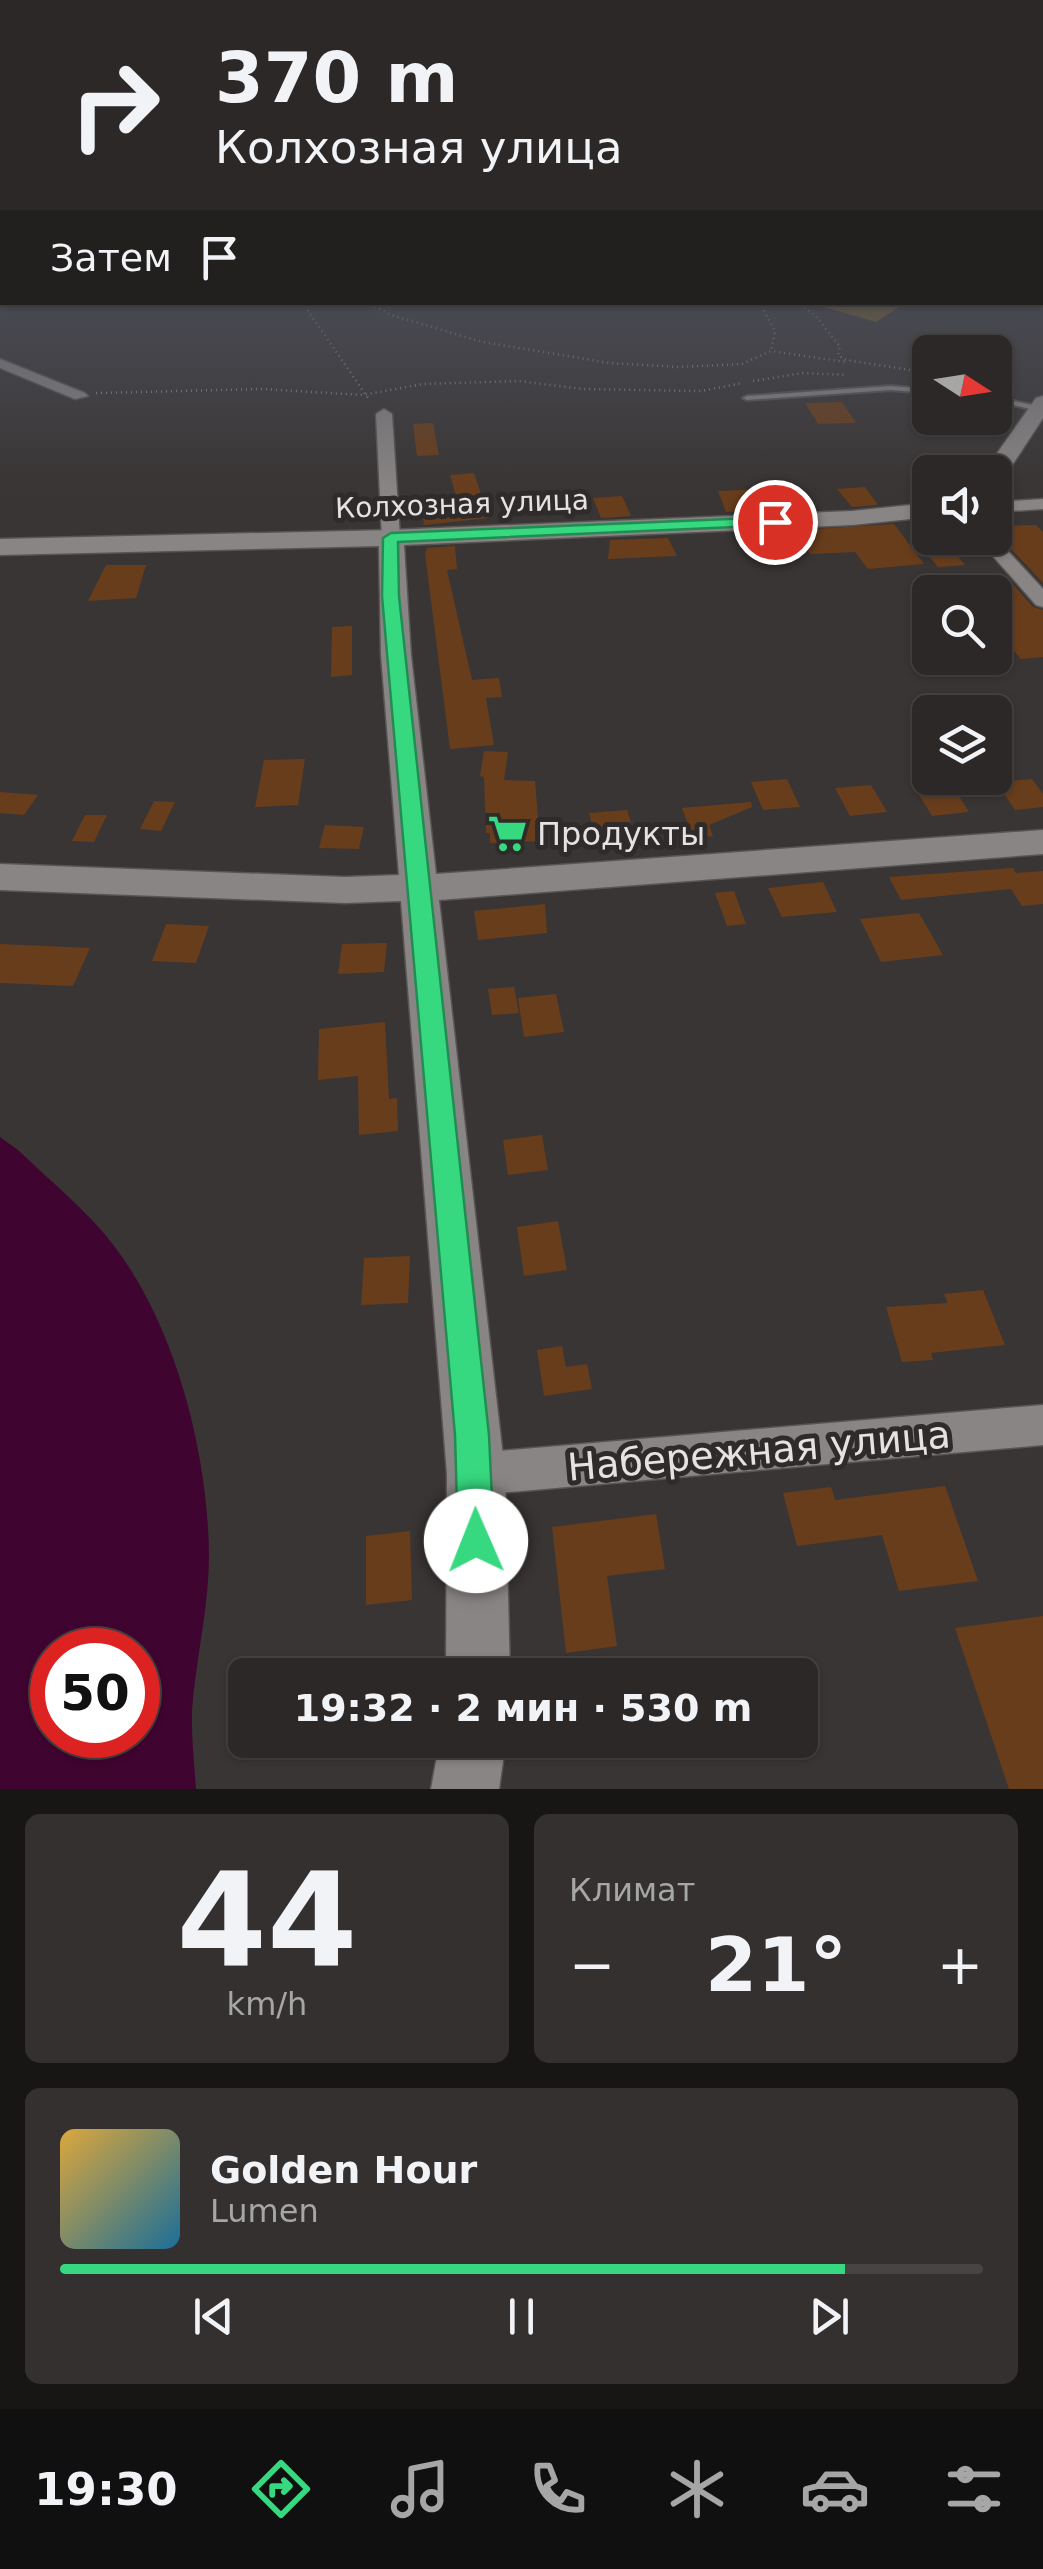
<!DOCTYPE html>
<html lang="ru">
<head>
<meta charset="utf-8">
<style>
  body { margin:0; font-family:"DejaVu Sans",sans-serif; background:#33302f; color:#f1f3f6; height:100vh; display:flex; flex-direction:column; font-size:38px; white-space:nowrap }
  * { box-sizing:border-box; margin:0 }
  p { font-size:32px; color:#a6a6a7 }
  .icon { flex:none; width:55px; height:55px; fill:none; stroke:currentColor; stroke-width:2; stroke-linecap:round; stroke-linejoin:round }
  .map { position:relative; height:1789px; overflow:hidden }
  .drawer { display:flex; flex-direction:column; gap:25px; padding:25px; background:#181615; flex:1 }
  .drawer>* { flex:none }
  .guide { position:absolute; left:0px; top:0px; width:1045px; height:305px; box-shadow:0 2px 8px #0004,0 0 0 2px #474444; background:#2b2827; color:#f1f3f6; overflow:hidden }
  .needle { width:65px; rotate:102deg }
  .tools { position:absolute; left:912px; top:335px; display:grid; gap:20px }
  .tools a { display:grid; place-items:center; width:100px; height:100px; border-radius:15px; background:#2b2827; box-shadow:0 2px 8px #0004,0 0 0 2px #474444; font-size:50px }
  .speed { position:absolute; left:30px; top:1628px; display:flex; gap:20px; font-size:50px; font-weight:700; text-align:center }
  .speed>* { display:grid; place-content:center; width:130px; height:130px; border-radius:50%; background:#2b2827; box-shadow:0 2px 8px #0004,0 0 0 2px #474444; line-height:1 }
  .speed .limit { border:15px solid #d22; background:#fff; color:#111 }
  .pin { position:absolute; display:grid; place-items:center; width:85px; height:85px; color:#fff; margin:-42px; border:5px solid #fff; border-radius:50%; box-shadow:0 2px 10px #0007 }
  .me { position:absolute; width:110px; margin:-55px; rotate:359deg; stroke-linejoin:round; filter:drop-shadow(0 0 8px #0008) }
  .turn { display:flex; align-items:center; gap:35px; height:210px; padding:0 50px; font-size:45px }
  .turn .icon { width:130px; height:130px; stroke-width:2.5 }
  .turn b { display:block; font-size:70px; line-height:85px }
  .then { display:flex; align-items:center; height:95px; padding:0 50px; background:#0003; gap:20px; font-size:38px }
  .big { font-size:75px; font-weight:700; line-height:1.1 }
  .drawer .tile { flex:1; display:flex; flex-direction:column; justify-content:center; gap:15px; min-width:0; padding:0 35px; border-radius:15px; background:#33302f }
  .drawer .dial { align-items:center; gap:0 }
  .dial b { font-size:130px; line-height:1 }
  .song { display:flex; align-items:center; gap:30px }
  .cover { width:120px; height:120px; border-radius:15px; background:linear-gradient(135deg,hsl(40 70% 55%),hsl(200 70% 35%)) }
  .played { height:10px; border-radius:5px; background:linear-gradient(90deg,#36d880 85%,#474444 85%) }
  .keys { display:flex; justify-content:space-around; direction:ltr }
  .heat { display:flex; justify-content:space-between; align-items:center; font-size:55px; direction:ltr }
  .drawer .tiles { flex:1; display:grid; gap:25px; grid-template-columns:1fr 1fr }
  .tile:last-child { grid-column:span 2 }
  .trip { position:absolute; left:228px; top:1658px; width:590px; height:100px; border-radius:15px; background:#2b2827; box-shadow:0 2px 8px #0004,0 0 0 2px #474444; font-weight:700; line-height:100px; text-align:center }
  .dock { display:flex; height:160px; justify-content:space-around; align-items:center; background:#111010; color:#a6a6a7 }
  .dock .icon { width:70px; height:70px }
  .dock .active { color:#36d880 }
  .dock b { font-size:45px; color:#f1f3f6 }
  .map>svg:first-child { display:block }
</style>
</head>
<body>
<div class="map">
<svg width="1043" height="1789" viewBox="0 0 1043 1789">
  <rect width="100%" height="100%" fill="#393534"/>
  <path fill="#795b22" d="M810,303h95l-29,19z"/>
  <path fill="#400430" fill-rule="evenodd" d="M0,1137l18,13c32,31 70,61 97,97 61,81 93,206 94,308 0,48 -11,95 -16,143 -3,29 1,61 3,91h-196zM52,1650h86v85h-86z"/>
  <g fill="#683d1c">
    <path d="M842,402l14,21 -38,1 -13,-21z"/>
    <path d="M433,423l6,32 -22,1 -4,-32z"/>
    <path d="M474,473l15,45 -65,7 -4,-27 36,-2 -6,-21z"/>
    <path d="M865,487l13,18 -26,2 -15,-18z"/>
    <path d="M787,488l10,22 -71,2 -8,-21z"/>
    <path d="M622,496l9,20 -30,2 -8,-20z"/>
    <path d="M894,524l30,40 -56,5 -13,-17 -45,2 -8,-11 -63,1 -4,-10z"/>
    <path d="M1036,525l7,7v51l-42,-45h5l-10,-12z"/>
    <path d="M668,538l9,18 -69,3 2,-19z"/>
    <path d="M948,545l17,20 -27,2 -17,-20z"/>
    <path d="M455,546l2,23 -10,1 25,110 27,-2 3,19 -16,1 8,47 -44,4 -25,-195 2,-6z"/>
    <path d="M106,565h40l-10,33 -48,3z"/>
    <path d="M1011,582l22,25 10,3v47l-22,2 -26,-29v-38h-7l-6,-8z"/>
    <path d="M352,626v49l-21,2 1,-50z"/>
    <path d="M484,751l24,1 -4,28 31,1 5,60 -50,2v-10h-4l-2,-56 -4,-1z"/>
    <path d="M305,759l-7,46 -43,2 9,-47z"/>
    <path d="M787,779l13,28 -37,3 -12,-28z"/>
    <path d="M1032,779l11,15v13l-28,3 -19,-28z"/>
    <path d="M951,784l18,28 -37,4 -17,-28z"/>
    <path d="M871,785l16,27 -37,4 -15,-28z"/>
    <path d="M0,792l38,3 -14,20 -24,-2z"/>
    <path d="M154,801l21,1 -14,29 -21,-2z"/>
    <path d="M751,802l1,5 -43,18 4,11 -20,2 -11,-30z"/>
    <path d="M627,810l9,29 -39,3 -8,-29z"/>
    <path d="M85,815h22l-13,27 -22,-1z"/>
    <path d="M325,825l39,2 -5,22 -40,-1z"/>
    <path d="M1013,868l3,5 27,-2v33l-21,2 -11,-17 -110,11 -12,-23z"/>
    <path d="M823,882l14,30 -55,5 -14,-29z"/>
    <path d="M734,891l12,33 -19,2 -12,-33z"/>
    <path d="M545,904l2,29 -69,7 -4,-29z"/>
    <path d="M919,913l24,42 -62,7 -21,-43z"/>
    <path d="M166,924l43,2 -13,37 -44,-2z"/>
    <path d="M387,943l-3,29 -46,2 4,-30z"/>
    <path d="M0,944l90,4 -17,38 -73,-3z"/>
    <path d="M514,987l5,26 -27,2 -4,-26z"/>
    <path d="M556,994l8,38 -40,5 -6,-39z"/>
    <path d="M385,1022l4,77 8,-1 1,33 -39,4 -1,-59 -40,4 1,-51z"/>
    <path d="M542,1135l6,35 -40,5 -5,-35z"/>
    <path d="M558,1221l9,49 -43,6 -7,-49z"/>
    <path d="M410,1256l-2,47 -47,2 3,-47z"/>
    <path d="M983,1290l22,55 -74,8 2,7 -31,2 -16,-55 62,-4 -4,-9z"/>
    <path d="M562,1346l4,21 21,-3 5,25 -48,7 -7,-46z"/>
    <path d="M945,1486l33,95 -79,10 -17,-56 -85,11 -14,-53 48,-6 4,13z"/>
    <path d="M656,1514l9,55 -58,7 10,70 -51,7 -14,-126z"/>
    <path d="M410,1531l2,69 -46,5v-69z"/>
    <path d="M1043,1616v173h-34l-54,-161z"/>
  </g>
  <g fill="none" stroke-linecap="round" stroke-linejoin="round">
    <defs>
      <g id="lane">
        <path d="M890,386l40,3v4l-40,-3 -143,10 -4,-2 4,-2z"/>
        <path d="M995,397l47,10 1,2 -4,2 -44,-10z"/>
      </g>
      <g id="street">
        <path d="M0,359l85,34 3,3 -13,3 -75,-31z"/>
        <path d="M384,409l8,5 8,124 -9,6 -9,-6 -6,-124z"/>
        <path d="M1043,499v10l-48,3v-10z"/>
        <path d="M995,537l48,52v18l-7,-2 -59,-67z"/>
        <path d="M1043,1405v40l-567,50 -15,-6 -6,-15 6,-15 15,-6z"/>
      </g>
      <g id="secondary">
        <path d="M1043,396v22l-40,61 -8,2v-9h-11l52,-74z"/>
        <path d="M930,503v14l-78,8 -448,20 7,110 25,219 607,-44v24l-604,46 66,574 5,201h-64l1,-201 -46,-573 -56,2 -345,-13v-26l345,13 54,-2 -18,-220 -2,-109 -379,9v-16l391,-9 461,-19z"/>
        <path d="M440,1740h66l-7,49h-68z"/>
      </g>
    </defs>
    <use href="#lane" stroke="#575453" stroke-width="4"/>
    <use href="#street" stroke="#575453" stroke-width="3"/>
    <use href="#secondary" stroke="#575453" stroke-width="3"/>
    <g stroke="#8b8887" stroke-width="2.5" stroke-dasharray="1 4" stroke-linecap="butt">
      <path d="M302,302l68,99"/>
      <path d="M366,302l25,13 92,27 127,21 69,4 63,-3 29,-13 75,11"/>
      <path d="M759,302l16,29 -4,20"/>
      <path d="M796,302l20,14 24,31 -2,8 8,5 84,13"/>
      <path d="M753,381l50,-8 44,2"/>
      <path d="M96,393l166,-4 101,6 60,-11 95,-3 65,8 118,2 42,-8"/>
    </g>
    <use href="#lane" fill="#898584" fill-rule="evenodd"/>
    <use href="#street" fill="#898584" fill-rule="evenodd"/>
    <use href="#secondary" fill="#898584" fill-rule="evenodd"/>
  </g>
  <linearGradient id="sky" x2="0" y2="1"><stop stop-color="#1f1d1d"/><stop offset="0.49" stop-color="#4e515c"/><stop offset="1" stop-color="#4e515c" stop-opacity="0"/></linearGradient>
  <rect width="1043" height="492" fill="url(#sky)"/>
  <path fill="#36d880" stroke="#238c53" stroke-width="2.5" d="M775,517l5,1v7l-382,17 1,54 90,839 5,106 -5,13 -13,5 -13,-5 -5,-13 -3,-106 -73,-839 1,-58 8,-5z"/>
  <defs>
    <symbol id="supermarket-bare" viewBox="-9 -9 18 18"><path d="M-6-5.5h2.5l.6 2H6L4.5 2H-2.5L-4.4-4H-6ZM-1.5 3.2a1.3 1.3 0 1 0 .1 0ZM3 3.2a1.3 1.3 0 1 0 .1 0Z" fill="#36d880" stroke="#2f2b2a" stroke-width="2.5" paint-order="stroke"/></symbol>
  </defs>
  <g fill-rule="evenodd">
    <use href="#supermarket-bare" x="480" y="806" width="55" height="55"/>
  </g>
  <g text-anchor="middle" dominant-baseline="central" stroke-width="10" stroke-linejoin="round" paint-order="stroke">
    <g font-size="28" fill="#e4e2e2" stroke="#2f2b2a">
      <text transform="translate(462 504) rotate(-2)">Колхозная улица</text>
    </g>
    <g font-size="32" fill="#e4e2e2" stroke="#2f2b2a" text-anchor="start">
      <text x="537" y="834">Продукты</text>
    </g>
    <g font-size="38" fill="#e4e2e2" stroke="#2f2b2a">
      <text transform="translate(759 1451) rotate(-5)">Набережная улица</text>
    </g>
  </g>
</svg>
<div class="tools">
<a><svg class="needle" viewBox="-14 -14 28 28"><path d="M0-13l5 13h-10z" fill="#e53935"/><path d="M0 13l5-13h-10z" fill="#a6a6a7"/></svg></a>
<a><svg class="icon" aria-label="sound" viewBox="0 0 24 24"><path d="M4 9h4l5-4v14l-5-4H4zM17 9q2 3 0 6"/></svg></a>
<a><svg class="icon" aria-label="search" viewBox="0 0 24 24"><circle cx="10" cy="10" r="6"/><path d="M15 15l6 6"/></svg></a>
<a><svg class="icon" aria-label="layers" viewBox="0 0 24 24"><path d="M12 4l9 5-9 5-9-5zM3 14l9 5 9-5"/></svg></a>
</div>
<div class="speed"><div class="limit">50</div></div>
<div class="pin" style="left:775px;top:522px;background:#d93025"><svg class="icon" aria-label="arrive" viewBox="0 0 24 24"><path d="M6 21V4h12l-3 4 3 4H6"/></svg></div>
<svg class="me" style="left:476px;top:1541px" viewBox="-20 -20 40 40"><circle r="19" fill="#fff"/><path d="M0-13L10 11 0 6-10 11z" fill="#36d880"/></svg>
<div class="trip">19:32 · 2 мин · 530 m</div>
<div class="guide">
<div class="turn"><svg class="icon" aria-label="right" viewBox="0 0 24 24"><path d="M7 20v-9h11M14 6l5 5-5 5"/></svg><div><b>370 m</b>Колхозная улица</div></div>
<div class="then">Затем<svg class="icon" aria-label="arrive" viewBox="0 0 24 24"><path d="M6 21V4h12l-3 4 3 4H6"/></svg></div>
</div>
</div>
<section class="drawer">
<div class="tiles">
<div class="tile dial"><b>44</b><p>km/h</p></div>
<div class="tile"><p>Климат</p>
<div class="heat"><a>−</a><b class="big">21°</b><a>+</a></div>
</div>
<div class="tile">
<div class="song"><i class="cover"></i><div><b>Golden Hour</b><p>Lumen</p></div></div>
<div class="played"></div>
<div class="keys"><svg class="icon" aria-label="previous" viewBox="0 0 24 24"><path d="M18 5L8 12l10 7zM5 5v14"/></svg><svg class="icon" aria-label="pause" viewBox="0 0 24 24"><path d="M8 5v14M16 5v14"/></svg><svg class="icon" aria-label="next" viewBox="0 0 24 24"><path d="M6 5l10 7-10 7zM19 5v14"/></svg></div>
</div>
</div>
</section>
<nav class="dock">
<b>19:30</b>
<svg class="icon active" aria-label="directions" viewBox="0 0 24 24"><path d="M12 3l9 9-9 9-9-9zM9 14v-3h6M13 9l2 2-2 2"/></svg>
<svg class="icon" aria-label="music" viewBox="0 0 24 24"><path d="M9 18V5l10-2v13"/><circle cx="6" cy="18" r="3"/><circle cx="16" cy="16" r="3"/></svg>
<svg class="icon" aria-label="phone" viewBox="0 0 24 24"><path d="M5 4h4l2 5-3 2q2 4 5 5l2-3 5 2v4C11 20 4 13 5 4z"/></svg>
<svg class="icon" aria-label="climate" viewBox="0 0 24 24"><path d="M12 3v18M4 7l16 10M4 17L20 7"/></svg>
<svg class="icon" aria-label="car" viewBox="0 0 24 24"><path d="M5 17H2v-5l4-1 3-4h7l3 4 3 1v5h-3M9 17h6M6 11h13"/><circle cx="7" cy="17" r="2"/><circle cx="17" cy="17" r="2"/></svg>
<svg class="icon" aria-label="filters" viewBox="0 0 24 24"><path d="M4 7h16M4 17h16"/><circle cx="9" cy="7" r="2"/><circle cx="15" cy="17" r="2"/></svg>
</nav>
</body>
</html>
